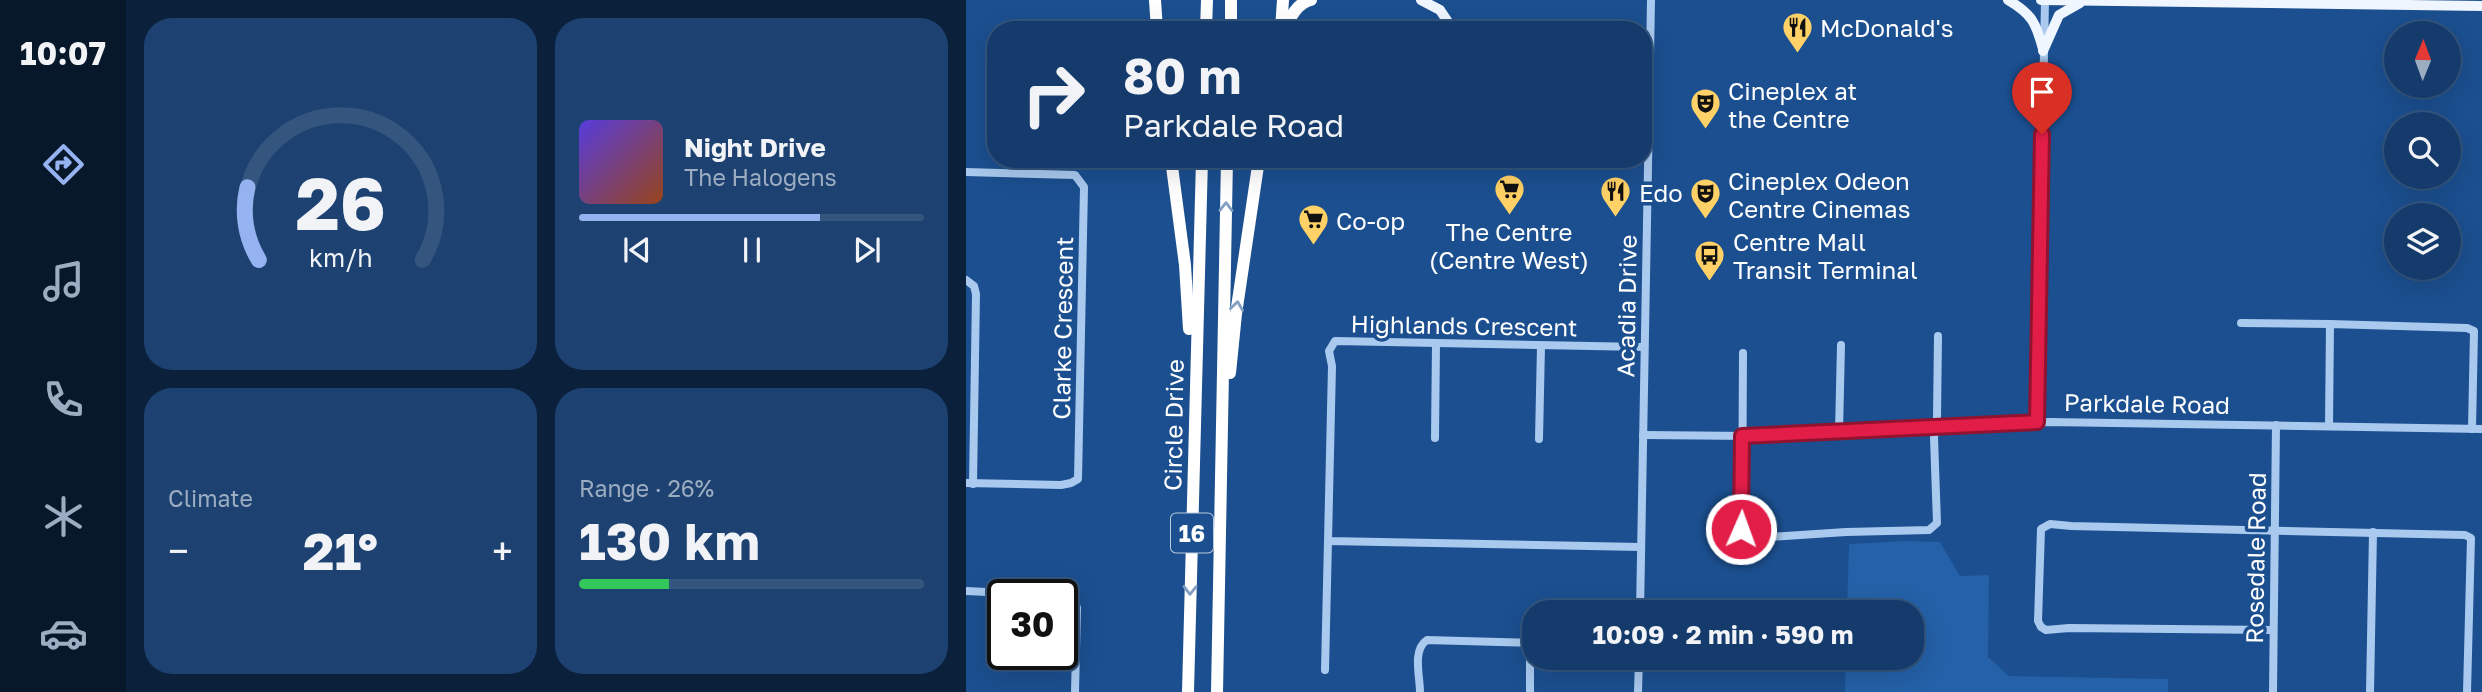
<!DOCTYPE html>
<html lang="en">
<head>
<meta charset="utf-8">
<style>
  body { margin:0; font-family:"Golos Text",sans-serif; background:#1d4271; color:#f1f3f6; height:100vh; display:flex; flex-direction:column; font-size:26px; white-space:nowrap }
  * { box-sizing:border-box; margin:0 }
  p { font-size:23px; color:#9dadc1 }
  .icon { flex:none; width:38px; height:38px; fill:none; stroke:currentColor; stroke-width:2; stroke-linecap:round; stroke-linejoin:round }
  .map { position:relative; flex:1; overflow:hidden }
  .drawer { display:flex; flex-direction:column; gap:18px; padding:18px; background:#0b203b; width:840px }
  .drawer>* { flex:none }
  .top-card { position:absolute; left:21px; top:21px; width:665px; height:147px; border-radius:28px; box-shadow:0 7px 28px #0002,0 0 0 2px #33557e; background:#143b6b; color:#f1f3f6; overflow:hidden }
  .needle { width:46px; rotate:1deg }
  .tools { position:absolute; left:1418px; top:21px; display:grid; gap:14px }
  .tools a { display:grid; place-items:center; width:77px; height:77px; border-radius:50%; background:#143b6b; box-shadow:0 7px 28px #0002,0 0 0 2px #33557e; font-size:35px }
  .speed { position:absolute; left:21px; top:579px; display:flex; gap:14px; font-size:35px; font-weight:700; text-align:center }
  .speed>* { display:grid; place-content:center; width:91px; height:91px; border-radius:50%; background:#143b6b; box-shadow:0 7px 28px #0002,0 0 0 2px #33557e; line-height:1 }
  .speed .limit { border:4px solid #111; border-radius:10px; background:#fff; color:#111 }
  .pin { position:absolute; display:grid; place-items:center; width:60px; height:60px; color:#fff; margin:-72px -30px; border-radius:50% 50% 50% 0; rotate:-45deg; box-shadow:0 0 7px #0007 }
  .pin .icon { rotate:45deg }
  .me { position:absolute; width:77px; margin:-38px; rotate:2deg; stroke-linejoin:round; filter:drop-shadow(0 0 5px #0008) }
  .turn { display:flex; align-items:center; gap:24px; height:147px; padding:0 21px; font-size:32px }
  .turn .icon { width:91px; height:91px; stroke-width:2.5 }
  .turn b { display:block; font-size:49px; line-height:60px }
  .big { font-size:52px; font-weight:700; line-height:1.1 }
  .drawer .card { flex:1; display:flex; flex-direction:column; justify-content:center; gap:10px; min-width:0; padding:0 24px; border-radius:28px; background:#1d4271 }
  .drawer .dial { align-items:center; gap:0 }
  .dial svg { height:182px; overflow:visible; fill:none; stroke:#33557e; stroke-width:7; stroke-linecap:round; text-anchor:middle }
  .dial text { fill:#f1f3f6; stroke:none }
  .song { display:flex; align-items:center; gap:21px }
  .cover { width:84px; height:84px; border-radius:10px; background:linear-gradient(135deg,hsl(250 70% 55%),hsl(20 70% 35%)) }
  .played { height:7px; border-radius:4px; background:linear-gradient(90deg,#95b2f1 70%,#33557e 70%) }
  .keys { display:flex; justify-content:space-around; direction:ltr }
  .heat { display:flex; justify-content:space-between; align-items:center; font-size:38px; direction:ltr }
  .charge { height:10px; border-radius:5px; background:linear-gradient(90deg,#34c759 26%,#33557e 0) }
  .drawer .tiles { flex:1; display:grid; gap:18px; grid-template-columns:repeat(2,1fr) }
  .trip { position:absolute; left:556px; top:600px; width:402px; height:70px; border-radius:28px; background:#143b6b; box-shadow:0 7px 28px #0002,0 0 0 2px #33557e; font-weight:700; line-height:70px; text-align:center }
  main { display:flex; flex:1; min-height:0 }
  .tab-bar { display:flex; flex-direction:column; width:126px; justify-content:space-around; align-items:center; background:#08182b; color:#9dadc1 }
  .tab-bar .icon { width:49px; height:49px }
  .tab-bar .current { color:#95b2f1 }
  .tab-bar b { font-size:32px; color:#f1f3f6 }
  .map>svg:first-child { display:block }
</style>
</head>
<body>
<main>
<nav class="tab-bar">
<b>10:07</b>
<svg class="icon current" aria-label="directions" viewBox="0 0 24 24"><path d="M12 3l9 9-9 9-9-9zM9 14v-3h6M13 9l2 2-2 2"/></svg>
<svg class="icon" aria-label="music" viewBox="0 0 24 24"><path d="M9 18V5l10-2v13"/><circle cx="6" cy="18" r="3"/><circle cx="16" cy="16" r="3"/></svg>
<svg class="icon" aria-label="phone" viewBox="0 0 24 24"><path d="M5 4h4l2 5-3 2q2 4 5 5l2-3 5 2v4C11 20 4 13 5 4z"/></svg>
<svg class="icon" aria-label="climate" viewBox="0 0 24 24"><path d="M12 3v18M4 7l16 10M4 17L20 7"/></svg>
<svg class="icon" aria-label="car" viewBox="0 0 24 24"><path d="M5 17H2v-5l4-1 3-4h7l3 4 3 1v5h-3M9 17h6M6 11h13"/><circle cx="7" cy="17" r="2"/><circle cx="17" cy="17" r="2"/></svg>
</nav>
<section class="drawer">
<div class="tiles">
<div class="card dial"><svg viewBox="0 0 100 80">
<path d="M14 69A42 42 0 1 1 86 69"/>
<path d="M14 69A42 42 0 0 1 9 37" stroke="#95b2f1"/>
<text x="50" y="56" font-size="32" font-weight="700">26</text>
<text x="50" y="72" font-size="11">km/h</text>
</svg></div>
<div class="card">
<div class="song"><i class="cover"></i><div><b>Night Drive</b><p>The Halogens</p></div></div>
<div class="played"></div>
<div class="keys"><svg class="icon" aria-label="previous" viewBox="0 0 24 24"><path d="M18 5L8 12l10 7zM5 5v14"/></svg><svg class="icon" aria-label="pause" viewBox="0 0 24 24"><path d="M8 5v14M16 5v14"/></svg><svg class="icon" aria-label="next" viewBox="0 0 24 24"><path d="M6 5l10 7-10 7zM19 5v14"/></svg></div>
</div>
<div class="card"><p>Climate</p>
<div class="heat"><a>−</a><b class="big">21°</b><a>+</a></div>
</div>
<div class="card"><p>Range · 26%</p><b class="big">130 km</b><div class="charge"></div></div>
</div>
</section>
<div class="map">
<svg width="1516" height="692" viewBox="0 0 1516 692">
  <rect width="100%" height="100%" fill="#1b4f8f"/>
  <path fill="#2461a8" d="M940,541l34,1 20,34 29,-1 -1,82 21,19 159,3v13h-323l1,-34h67v-46h-66l2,-68z"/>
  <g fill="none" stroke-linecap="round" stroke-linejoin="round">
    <g stroke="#a9c9ee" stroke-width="8">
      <path d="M0,172l109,3 9,12 -6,292 -7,4 -10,2 -95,-2"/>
      <path d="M0,280l8,6 2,8 -3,190"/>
      <path d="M1275,323l89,1"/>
      <path d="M777,353l-1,181 4,3 9,1 91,-6 83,-2 8,-7 -3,-85 3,-21 1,-81"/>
      <path d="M1071,422l8,-422"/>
      <path d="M1363,426l1,-102 137,4 7,3 -2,98"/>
      <path d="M873,432l2,-87"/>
      <path d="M677,435l108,1 299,-14 432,7"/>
      <path d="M469,438l1,-94"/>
      <path d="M573,439l2,-93"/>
      <path d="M675,547l-313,-6 4,-175 -3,-15 6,-10 309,6"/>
      <path d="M0,591l107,5 4,12 -2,84"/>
      <path d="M674,612l11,-612"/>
      <path d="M1307,630l-204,-2 -23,2 -5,-3 -3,-6 3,-92 9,-5 21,2 394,9 6,3 -4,154"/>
      <path d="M359,670l3,-129"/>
      <path d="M454,692c0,-16 -8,-42 7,-52l108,3"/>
      <path d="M564,692v-49"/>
      <path d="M672,692l1,-34"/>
      <path d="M1307,692l3,-267"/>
      <path d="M1404,692l3,-160"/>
    </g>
    <g stroke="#f0f6ff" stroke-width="10">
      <path d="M455,0l19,10 10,15"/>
      <path d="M1042,0c24,14 28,23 35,49"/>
      <path d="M1075,0l441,6"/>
      <path d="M1077,51l16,-36 21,-12"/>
    </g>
    <g stroke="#fff" stroke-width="12">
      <path d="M189,0l2,30"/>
      <path d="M315,29l2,-29"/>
      <path d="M240,30l1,-30"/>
      <path d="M265,30v-30"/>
      <path d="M319,30c5,-13 12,-27 26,-30"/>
      <path d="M205,159l14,106 4,64"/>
      <path d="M264,373l6,-59 23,-155"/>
      <path d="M222,692l14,-533"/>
      <path d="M251,692l10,-533"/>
    </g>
  </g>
  <defs><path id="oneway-chevron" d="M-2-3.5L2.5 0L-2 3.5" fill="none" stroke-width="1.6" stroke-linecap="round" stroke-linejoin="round" transform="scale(1.75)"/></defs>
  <g stroke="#829ec1">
    <use href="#oneway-chevron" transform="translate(260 207) rotate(-89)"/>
    <use href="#oneway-chevron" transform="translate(271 306) rotate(-82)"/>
    <use href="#oneway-chevron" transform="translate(224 590) rotate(91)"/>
  </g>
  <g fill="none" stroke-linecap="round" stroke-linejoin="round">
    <defs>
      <path id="route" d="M775,529l1,-93 295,-14 5,-288"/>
    </defs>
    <use href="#route" stroke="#92132f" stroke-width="18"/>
    <use href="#route" stroke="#e11d48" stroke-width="12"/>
  </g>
  <defs>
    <symbol id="restaurant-pin" viewBox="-11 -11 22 30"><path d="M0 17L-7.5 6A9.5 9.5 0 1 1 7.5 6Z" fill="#ffd166" stroke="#1b4f8f"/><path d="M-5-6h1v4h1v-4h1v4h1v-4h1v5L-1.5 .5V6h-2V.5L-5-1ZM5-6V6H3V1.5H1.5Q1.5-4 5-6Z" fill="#111"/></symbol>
    <symbol id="theatre-pin" viewBox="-11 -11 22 30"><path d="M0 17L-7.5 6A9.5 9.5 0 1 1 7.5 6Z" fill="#ffd166" stroke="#1b4f8f"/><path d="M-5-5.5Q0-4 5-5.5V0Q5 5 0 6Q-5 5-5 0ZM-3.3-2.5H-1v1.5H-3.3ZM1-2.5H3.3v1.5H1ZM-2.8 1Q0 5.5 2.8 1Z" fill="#111"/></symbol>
    <symbol id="supermarket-pin" viewBox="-11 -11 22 30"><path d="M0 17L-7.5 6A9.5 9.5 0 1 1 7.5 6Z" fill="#ffd166" stroke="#1b4f8f"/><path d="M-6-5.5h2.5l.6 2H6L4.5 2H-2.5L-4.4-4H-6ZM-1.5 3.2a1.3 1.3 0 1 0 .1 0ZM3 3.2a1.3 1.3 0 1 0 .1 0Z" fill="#111"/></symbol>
    <symbol id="bus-pin" viewBox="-11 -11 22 30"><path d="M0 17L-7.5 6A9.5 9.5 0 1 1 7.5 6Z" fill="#ffd166" stroke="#1b4f8f"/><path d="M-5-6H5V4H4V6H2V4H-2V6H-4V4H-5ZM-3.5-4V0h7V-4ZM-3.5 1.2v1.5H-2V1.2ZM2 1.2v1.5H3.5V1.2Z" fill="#111"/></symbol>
  </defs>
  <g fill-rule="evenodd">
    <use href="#restaurant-pin" x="814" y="10" width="35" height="47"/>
    <use href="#theatre-pin" x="722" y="86" width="35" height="47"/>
    <use href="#supermarket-pin" x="526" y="172" width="35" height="47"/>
    <use href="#restaurant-pin" x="632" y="174" width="35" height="47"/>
    <use href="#theatre-pin" x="722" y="176" width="35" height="47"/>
    <use href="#supermarket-pin" x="330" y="202" width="35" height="47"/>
    <use href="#bus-pin" x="726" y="238" width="35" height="47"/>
  </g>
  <g text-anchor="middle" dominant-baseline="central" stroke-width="7" stroke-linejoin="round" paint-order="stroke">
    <rect fill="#1b4f8f" stroke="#bbcadd" stroke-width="2" x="205" y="513.5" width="42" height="39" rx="5"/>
    <g font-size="23" font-weight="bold" fill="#fff">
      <text x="226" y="533">16</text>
    </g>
    <g font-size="24" fill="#fff" stroke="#1b4f8f" text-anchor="start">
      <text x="854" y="27">McDonald's</text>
      <text x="762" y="90">Cineplex at<tspan x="762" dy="28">the Centre</tspan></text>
      <text x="762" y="180">Cineplex Odeon<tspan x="762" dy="28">Centre Cinemas</tspan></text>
      <text x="673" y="192">Edo</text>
      <text x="370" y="220">Co-op</text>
      <text x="543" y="231" text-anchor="middle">The Centre<tspan x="543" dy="28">(Centre West)</tspan></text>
      <text x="767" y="241">Centre Mall<tspan x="767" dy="28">Transit Terminal</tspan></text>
    </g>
    <g font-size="24" fill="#fff" stroke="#1b4f8f">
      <text transform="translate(660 306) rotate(-89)">Acadia Drive</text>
      <text transform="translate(498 325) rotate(1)">Highlands Crescent</text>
      <text transform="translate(96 328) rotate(-89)">Clarke Crescent</text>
      <text transform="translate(1181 403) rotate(1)">Parkdale Road</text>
      <text transform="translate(207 425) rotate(-89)">Circle Drive</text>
      <text transform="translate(1289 558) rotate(-89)">Rosedale Road</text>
    </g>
  </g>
</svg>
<div class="tools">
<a><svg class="needle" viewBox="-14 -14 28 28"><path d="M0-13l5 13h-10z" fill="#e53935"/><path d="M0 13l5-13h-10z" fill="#9dadc1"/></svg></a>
<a><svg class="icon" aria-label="search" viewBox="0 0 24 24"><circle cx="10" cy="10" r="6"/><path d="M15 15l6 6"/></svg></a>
<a><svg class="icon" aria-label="layers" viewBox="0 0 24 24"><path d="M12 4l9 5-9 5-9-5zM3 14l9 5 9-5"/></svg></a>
</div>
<div class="speed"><div class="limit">30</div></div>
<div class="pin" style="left:1076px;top:134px;background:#d93025"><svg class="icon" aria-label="arrive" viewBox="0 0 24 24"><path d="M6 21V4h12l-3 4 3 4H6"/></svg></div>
<svg class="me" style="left:775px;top:529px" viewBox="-20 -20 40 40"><circle r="17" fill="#e11d48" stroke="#fff" stroke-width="3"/><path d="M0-11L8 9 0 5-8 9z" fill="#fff"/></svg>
<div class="trip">10:09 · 2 min · 590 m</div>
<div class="top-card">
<div class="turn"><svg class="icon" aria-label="right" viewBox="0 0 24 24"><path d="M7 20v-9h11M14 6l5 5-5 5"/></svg><div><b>80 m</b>Parkdale Road</div></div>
</div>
</div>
</main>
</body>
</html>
